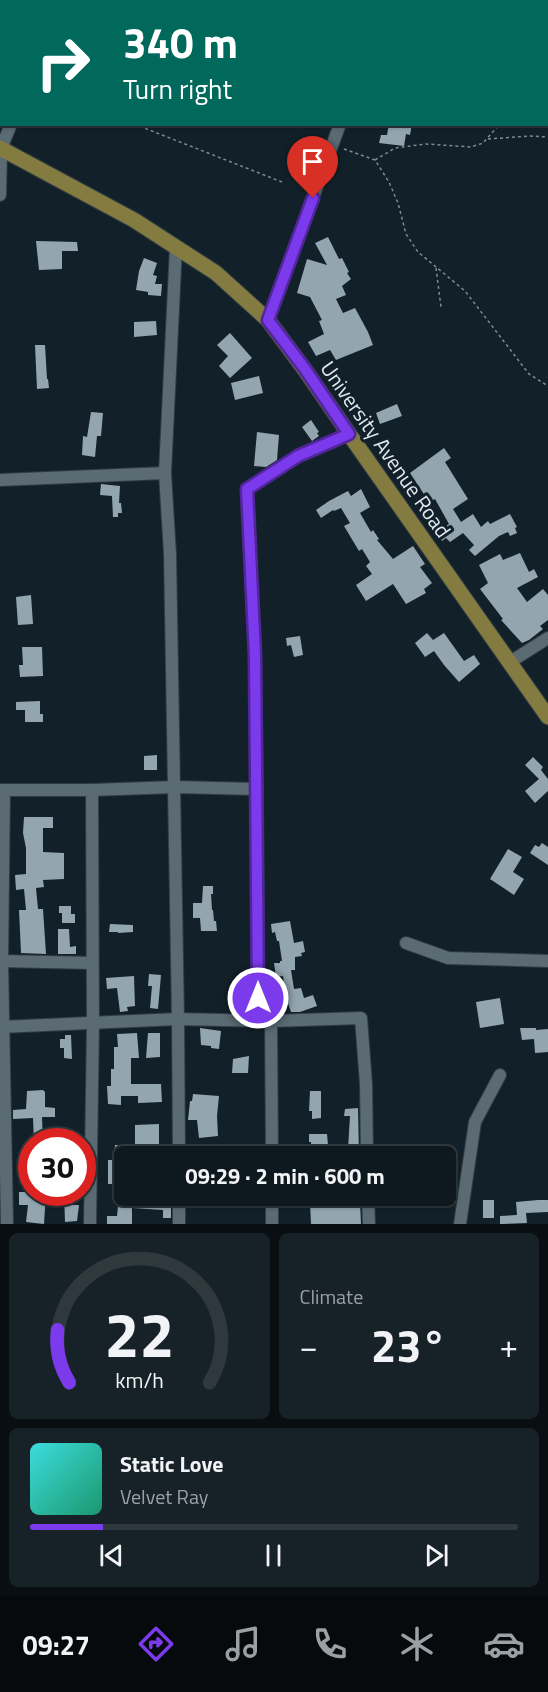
<!DOCTYPE html>
<html lang="en">
<head>
<meta charset="utf-8">
<style>
  body { margin:0; font-family:"Titillium Web",sans-serif; background:#172228; color:#f1f3f6; height:100vh; display:flex; flex-direction:column; font-size:22px; white-space:nowrap }
  * { box-sizing:border-box; margin:0 }
  p { font-size:20px; color:#9ba0a4 }
  .icon { flex:none; width:33px; height:33px; fill:none; stroke:currentColor; stroke-width:2; stroke-linecap:round; stroke-linejoin:round }
  .map { position:relative; height:1224px; overflow:hidden }
  .sheet { display:flex; flex-direction:column; gap:9px; padding:9px; background:#080e11; flex:1 }
  .sheet>* { flex:none }
  .top-card { position:absolute; left:0px; top:0px; width:549px; height:126px; box-shadow:0 2px 4px #0004,0 0 0 2px #2e383d; background:#00695c; color:#fff; overflow:hidden }
  .speed { position:absolute; left:18px; top:1128px; display:flex; gap:12px; font-size:30px; font-weight:700; text-align:center }
  .speed>* { display:grid; place-content:center; width:78px; height:78px; border-radius:50%; background:#0e191f; box-shadow:0 2px 4px #0004,0 0 0 2px #2e383d; line-height:1 }
  .speed .limit { border:9px solid #d22; background:#fff; color:#111 }
  .pin { position:absolute; display:grid; place-items:center; width:51px; height:51px; color:#fff; margin:-62px -26px; border-radius:50% 50% 50% 0; rotate:-45deg; box-shadow:0 0 6px #0007 }
  .pin .icon { rotate:45deg }
  .me { position:absolute; width:66px; margin:-33px; rotate:0deg; stroke-linejoin:round; filter:drop-shadow(0 0 4px #0008) }
  .turn { display:flex; align-items:center; gap:21px; height:126px; padding:0 24px; font-size:27px }
  .turn .icon { width:78px; height:78px; stroke-width:2.5 }
  .turn b { display:block; font-size:42px; line-height:51px }
  .big { font-size:45px; font-weight:700; line-height:1.1 }
  .sheet .card { flex:1; display:flex; flex-direction:column; justify-content:center; gap:9px; min-width:0; padding:0 21px; border-radius:9px; background:#172228 }
  .sheet .dial { align-items:center; gap:0 }
  .dial svg { height:156px; overflow:visible; fill:none; stroke:#2e383d; stroke-width:7; stroke-linecap:round; text-anchor:middle }
  .dial text { fill:#f1f3f6; stroke:none }
  .song { display:flex; align-items:center; gap:18px }
  .cover { width:72px; height:72px; border-radius:9px; background:linear-gradient(135deg,hsl(180 70% 55%),hsl(160 70% 35%)) }
  .played { height:6px; border-radius:3px; background:linear-gradient(90deg,#7c3aed 15%,#2e383d 15%) }
  .keys { display:flex; justify-content:space-around; direction:ltr }
  .heat { display:flex; justify-content:space-between; align-items:center; font-size:33px; direction:ltr }
  .sheet .tiles { flex:1; display:grid; gap:9px; grid-template-columns:1fr 1fr }
  .card:last-child { grid-column:span 2 }
  .trip { position:absolute; left:114px; top:1146px; width:342px; height:60px; border-radius:9px; background:#0e191f; box-shadow:0 2px 4px #0004,0 0 0 2px #2e383d; font-weight:700; line-height:60px; text-align:center }
  .menu { display:flex; height:96px; justify-content:space-around; align-items:center; background:#060a0c; color:#9ba0a4 }
  .menu .icon { width:42px; height:42px }
  .menu .on { color:#7c3aed }
  .menu b { font-size:27px; color:#f1f3f6 }
  .map>svg:first-child { display:block }
</style>
</head>
<body>
<div class="map">
<svg width="548" height="1224" viewBox="0 0 548 1224">
  <rect width="100%" height="100%" fill="#122129"/>
  <g fill="#93a6b0">
    <path d="M389,124h23l-2,11 -4,-1 -2,12 -25,-3 2,-8h6z"/>
    <path d="M328,237l11,22 3,-1 7,14 -2,1 4,6 -9,7 4,9 -10,4 7,14 12,-5 13,24 5,13 -37,15 -6,-10 -14,6 -8,-14 16,-8 -5,-13 3,-1 -12,-23 -13,-4 10,-34 20,6 -12,-22z"/>
    <path d="M36,241l41,1 1,9h-16v18l-23,1z"/>
    <path d="M144,258l13,5 -4,12 4,1 -2,8h7l-1,12 -13,-1v-3l-12,-2 3,-19z"/>
    <path d="M156,321l1,14 -23,2v-15z"/>
    <path d="M230,333l22,25 -22,20 -11,-12 9,-10 -11,-11z"/>
    <path d="M35,345h10l2,34h1l1,9 -12,1z"/>
    <path d="M259,376l4,17 -28,7 -4,-17z"/>
    <path d="M397,404l5,12 -22,8 -4,-11z"/>
    <path d="M91,412l12,1 -2,23h-4l-2,21 -13,-2 1,-19 4,1z"/>
    <path d="M311,420l8,12 -2,1 2,3 -7,5 -10,-14z"/>
    <path d="M257,432l22,3 -2,25 -11,7 -12,-1z"/>
    <path d="M444,448l7,10 -6,4 23,37 -15,10 8,13 12,-8 8,13 7,-6 2,3 20,-10 7,13 -2,1 2,5 -7,3 -2,-4 -9,4 -24,20 -6,-6 5,-5 -11,-12 -13,9 -4,-4 -4,3 -6,-8 13,-9 -14,-25 -6,3 -19,-29z"/>
    <path d="M101,484l19,2 -1,17h2l1,10h-4v4h-5l-1,-21 -12,-1z"/>
    <path d="M361,489l9,18 -10,6 11,19 2,-2 6,9 -2,1 16,19 20,-13 12,18 -5,3 12,16 -8,6 2,4 -20,11 -13,-20 -27,17 -10,-16 16,-11 -6,-8 4,-4 -8,-13 -3,2 -15,-25 6,-3 -9,-15 -7,3 -1,-1 -12,8 -5,-8 13,-9 19,-10 3,5z"/>
    <path d="M520,553l9,19 5,-3 4,8 -21,11 10,14 16,-13 5,6v25l-8,6 3,3 -14,11 -7,3 -21,-23 2,-1 -23,-30 8,-6 -9,-18 21,-11 3,6z"/>
    <path d="M31,595l2,29 -15,1 -2,-28z"/>
    <path d="M427,633l6,7 11,-7 20,28 10,-6 6,9 -21,18 -15,-17 -10,-14 -9,6 -10,-14z"/>
    <path d="M300,636l3,19 -9,2 -3,-12 -4,1 -1,-8z"/>
    <path d="M22,647h20l1,29 -23,1 -1,-12h4z"/>
    <path d="M40,701v13h3v8h-18v-12h-9v-8z"/>
    <path d="M157,755v15h-13v-14z"/>
    <path d="M533,757l10,10 -2,3 7,9v12l-13,12 -10,-12 14,-12 -14,-14z"/>
    <path d="M24,817h29v11h-10v24l21,1v26l-21,1 1,7 -8,1 2,21h5l3,45 -25,-1 -2,-43h7l-2,-21 -8,1 -1,-15 11,-1v-26l-3,-15z"/>
    <path d="M542,843l6,4v18l-18,-12 5,-8 4,2z"/>
    <path d="M508,849l14,8 -9,15 11,7 -10,16 -24,-16z"/>
    <path d="M203,886h10v8h-2l1,16h1l1,11h2l1,10h-16l-1,-13h-7v-15h9z"/>
    <path d="M59,906h12v8h4v9h-13v-10h-3z"/>
    <path d="M290,921l4,22 9,-2 2,11 -4,1 1,3 -7,1v13h-4l3,19 7,-1 3,10 9,-3 4,11 -17,6h-9l-4,-12 -9,3 -3,-8 10,-3 -2,-16 -7,1 -2,-14h6v-2h2l-3,-20h-2l-2,-9 -3,1 -1,-9z"/>
    <path d="M110,924l23,1v7l-15,1v-1h-9z"/>
    <path d="M58,929h11l1,18 6,-1v8h-18z"/>
    <path d="M149,974l12,1 -3,34 -8,-1 2,-22h-4z"/>
    <path d="M134,976l1,30 -8,1 1,4 -8,1 -3,-24 -10,1 -1,-11z"/>
    <path d="M500,998l4,26 -24,4 -4,-26z"/>
    <path d="M200,1028l21,3 -2,18 -8,-1v-2l-10,-1z"/>
    <path d="M520,1028h16v2l12,-1v23l-13,1 -1,-14 -12,1z"/>
    <path d="M137,1033l2,25h-8v26h30l1,18 -24,1v-7h-17v9l-13,-1 -1,-18h4v-17h3v-22h4l-1,-13z"/>
    <path d="M148,1033h12v24l-14,1z"/>
    <path d="M65,1035h6l1,24 -8,-1v-10h-4v-9h5z"/>
    <path d="M249,1056l-1,17h-16l1,-14z"/>
    <path d="M43,1090l2,2v15l10,1v9h-13l1,25h-9l-1,-24 -20,1v-9l13,-1 1,-18z"/>
    <path d="M310,1091h11v27l-9,1v-8h-3z"/>
    <path d="M193,1094l26,2 -2,20 1,20 -19,2 -2,-18h-9l2,-19h2z"/>
    <path d="M358,1108l1,48h-8v-7h-3l2,-33h-6l1,-7z"/>
    <path d="M159,1124v32h-35v30h-7v-2h-9v-24h6l1,-15h20v-20z"/>
    <path d="M309,1134h18l2,22h-10v-2h-8v-12h-2z"/>
    <path d="M19,1192h27l-2,32 -18,-2 2,-17h-9z"/>
    <path d="M64,1192h8v13h7l-2,16 -12,1z"/>
    <path d="M119,1196h49l-1,12h4v10h-8v-8l-31,-2v16h-25v-8h10z"/>
    <path d="M332,1197l10,1v6l18,-2 1,22h-50l-1,-22h21z"/>
    <rect x="483" y="1200" width="11" height="18"/>
    <path d="M538,1200h10v12l-22,1 1,10 -27,1v-8l17,-1 -1,-13z"/>
  </g>
  <g fill="none" stroke-linecap="round" stroke-linejoin="round">
    <defs>
      <g id="minor">
        <path d="M23,0l4,2"/>
        <path d="M60,2v-2"/>
        <path d="M385,2v-2"/>
        <path d="M0,195l1,-46 10,-25"/>
        <path d="M176,247l-11,226 5,81 8,465 1,137"/>
        <path d="M268,320l72,-196"/>
        <path d="M0,480l165,-7"/>
        <path d="M510,662l38,-24"/>
        <path d="M0,790h92l83,-3 82,2"/>
        <path d="M4,791l-2,170 5,263"/>
        <path d="M406,943l42,15 100,3"/>
        <path d="M2,961l90,2"/>
        <path d="M258,1021l-1,-232 -2,-133 -8,-167 51,-33 51,-22"/>
        <path d="M271,1021l1,135"/>
        <path d="M0,1027l178,-8 93,2 90,-3 5,66 1,72"/>
        <path d="M179,1196v28"/>
        <path d="M272,1196v28"/>
        <path d="M368,1196l1,28"/>
        <path d="M90,1224l3,-201 -1,-233"/>
        <path d="M460,1224l15,-102 25,-47"/>
      </g>
      <path id="major" d="M0,148l134,72 82,53 52,47 37,50 44,64 199,283"/>
    </defs>
    <use href="#minor" stroke="#323c42" stroke-width="14"/>
    <use href="#major" stroke="#323c42" stroke-width="17"/>
    <g stroke="#7e8b91" stroke-width="1.5" stroke-dasharray="3 3" stroke-linecap="butt">
      <path d="M134,124l148,58"/>
      <path d="M488,139l42,-3 18,1"/>
      <path d="M344,149l31,11 14,22 9,21 8,31 12,18 47,39 64,83 19,12"/>
      <path d="M375,160l20,-12 31,-4 45,3 12,-4 17,-19"/>
      <path d="M436,268l5,39"/>
    </g>
    <use href="#minor" stroke="#5a6b74" stroke-width="12"/>
    <use href="#major" stroke="#837b3f" stroke-width="15"/>
  </g>
  <g fill="none" stroke-linecap="round" stroke-linejoin="round">
    <defs>
      <path id="route" d="M258,998l-3,-342 -8,-167 51,-33 51,-22 -44,-65 -37,-49 45,-122"/>
    </defs>
    <use href="#route" stroke="#51269a" stroke-width="15"/>
    <use href="#route" stroke="#7c3aed" stroke-width="10"/>
  </g>
  <g text-anchor="middle" dominant-baseline="central" stroke-width="6" stroke-linejoin="round" paint-order="stroke">
    <g font-size="21" fill="#e1ebf0" stroke="#122129">
      <text transform="translate(386 449) rotate(55)">University Avenue Road</text>
    </g>
  </g>
</svg>
<div class="speed"><div class="limit">30</div></div>
<div class="pin" style="left:313px;top:198px;background:#d93025"><svg class="icon" aria-label="arrive" viewBox="0 0 24 24"><path d="M6 21V4h12l-3 4 3 4H6"/></svg></div>
<svg class="me" style="left:258px;top:998px" viewBox="-20 -20 40 40"><circle r="17" fill="#7c3aed" stroke="#fff" stroke-width="3"/><path d="M0-11L8 9 0 5-8 9z" fill="#fff"/></svg>
<div class="trip">09:29 · 2 min · 600 m</div>
<div class="top-card">
<div class="turn"><svg class="icon" aria-label="right" viewBox="0 0 24 24"><path d="M7 20v-9h11M14 6l5 5-5 5"/></svg><div><b>340 m</b>Turn right</div></div>
</div>
</div>
<section class="sheet">
<div class="tiles">
<div class="card dial"><svg viewBox="0 0 100 80">
<path d="M14 69A42 42 0 1 1 86 69"/>
<path d="M14 69A42 42 0 0 1 8 42" stroke="#7c3aed"/>
<text x="50" y="56" font-size="32" font-weight="700">22</text>
<text x="50" y="72" font-size="11">km/h</text>
</svg></div>
<div class="card"><p>Climate</p>
<div class="heat"><a>−</a><b class="big">23°</b><a>+</a></div>
</div>
<div class="card">
<div class="song"><i class="cover"></i><div><b>Static Love</b><p>Velvet Ray</p></div></div>
<div class="played"></div>
<div class="keys"><svg class="icon" aria-label="previous" viewBox="0 0 24 24"><path d="M18 5L8 12l10 7zM5 5v14"/></svg><svg class="icon" aria-label="pause" viewBox="0 0 24 24"><path d="M8 5v14M16 5v14"/></svg><svg class="icon" aria-label="next" viewBox="0 0 24 24"><path d="M6 5l10 7-10 7zM19 5v14"/></svg></div>
</div>
</div>
</section>
<nav class="menu">
<b>09:27</b>
<svg class="icon on" aria-label="directions" viewBox="0 0 24 24"><path d="M12 3l9 9-9 9-9-9zM9 14v-3h6M13 9l2 2-2 2"/></svg>
<svg class="icon" aria-label="music" viewBox="0 0 24 24"><path d="M9 18V5l10-2v13"/><circle cx="6" cy="18" r="3"/><circle cx="16" cy="16" r="3"/></svg>
<svg class="icon" aria-label="phone" viewBox="0 0 24 24"><path d="M5 4h4l2 5-3 2q2 4 5 5l2-3 5 2v4C11 20 4 13 5 4z"/></svg>
<svg class="icon" aria-label="climate" viewBox="0 0 24 24"><path d="M12 3v18M4 7l16 10M4 17L20 7"/></svg>
<svg class="icon" aria-label="car" viewBox="0 0 24 24"><path d="M5 17H2v-5l4-1 3-4h7l3 4 3 1v5h-3M9 17h6M6 11h13"/><circle cx="7" cy="17" r="2"/><circle cx="17" cy="17" r="2"/></svg>
</nav>
</body>
</html>
